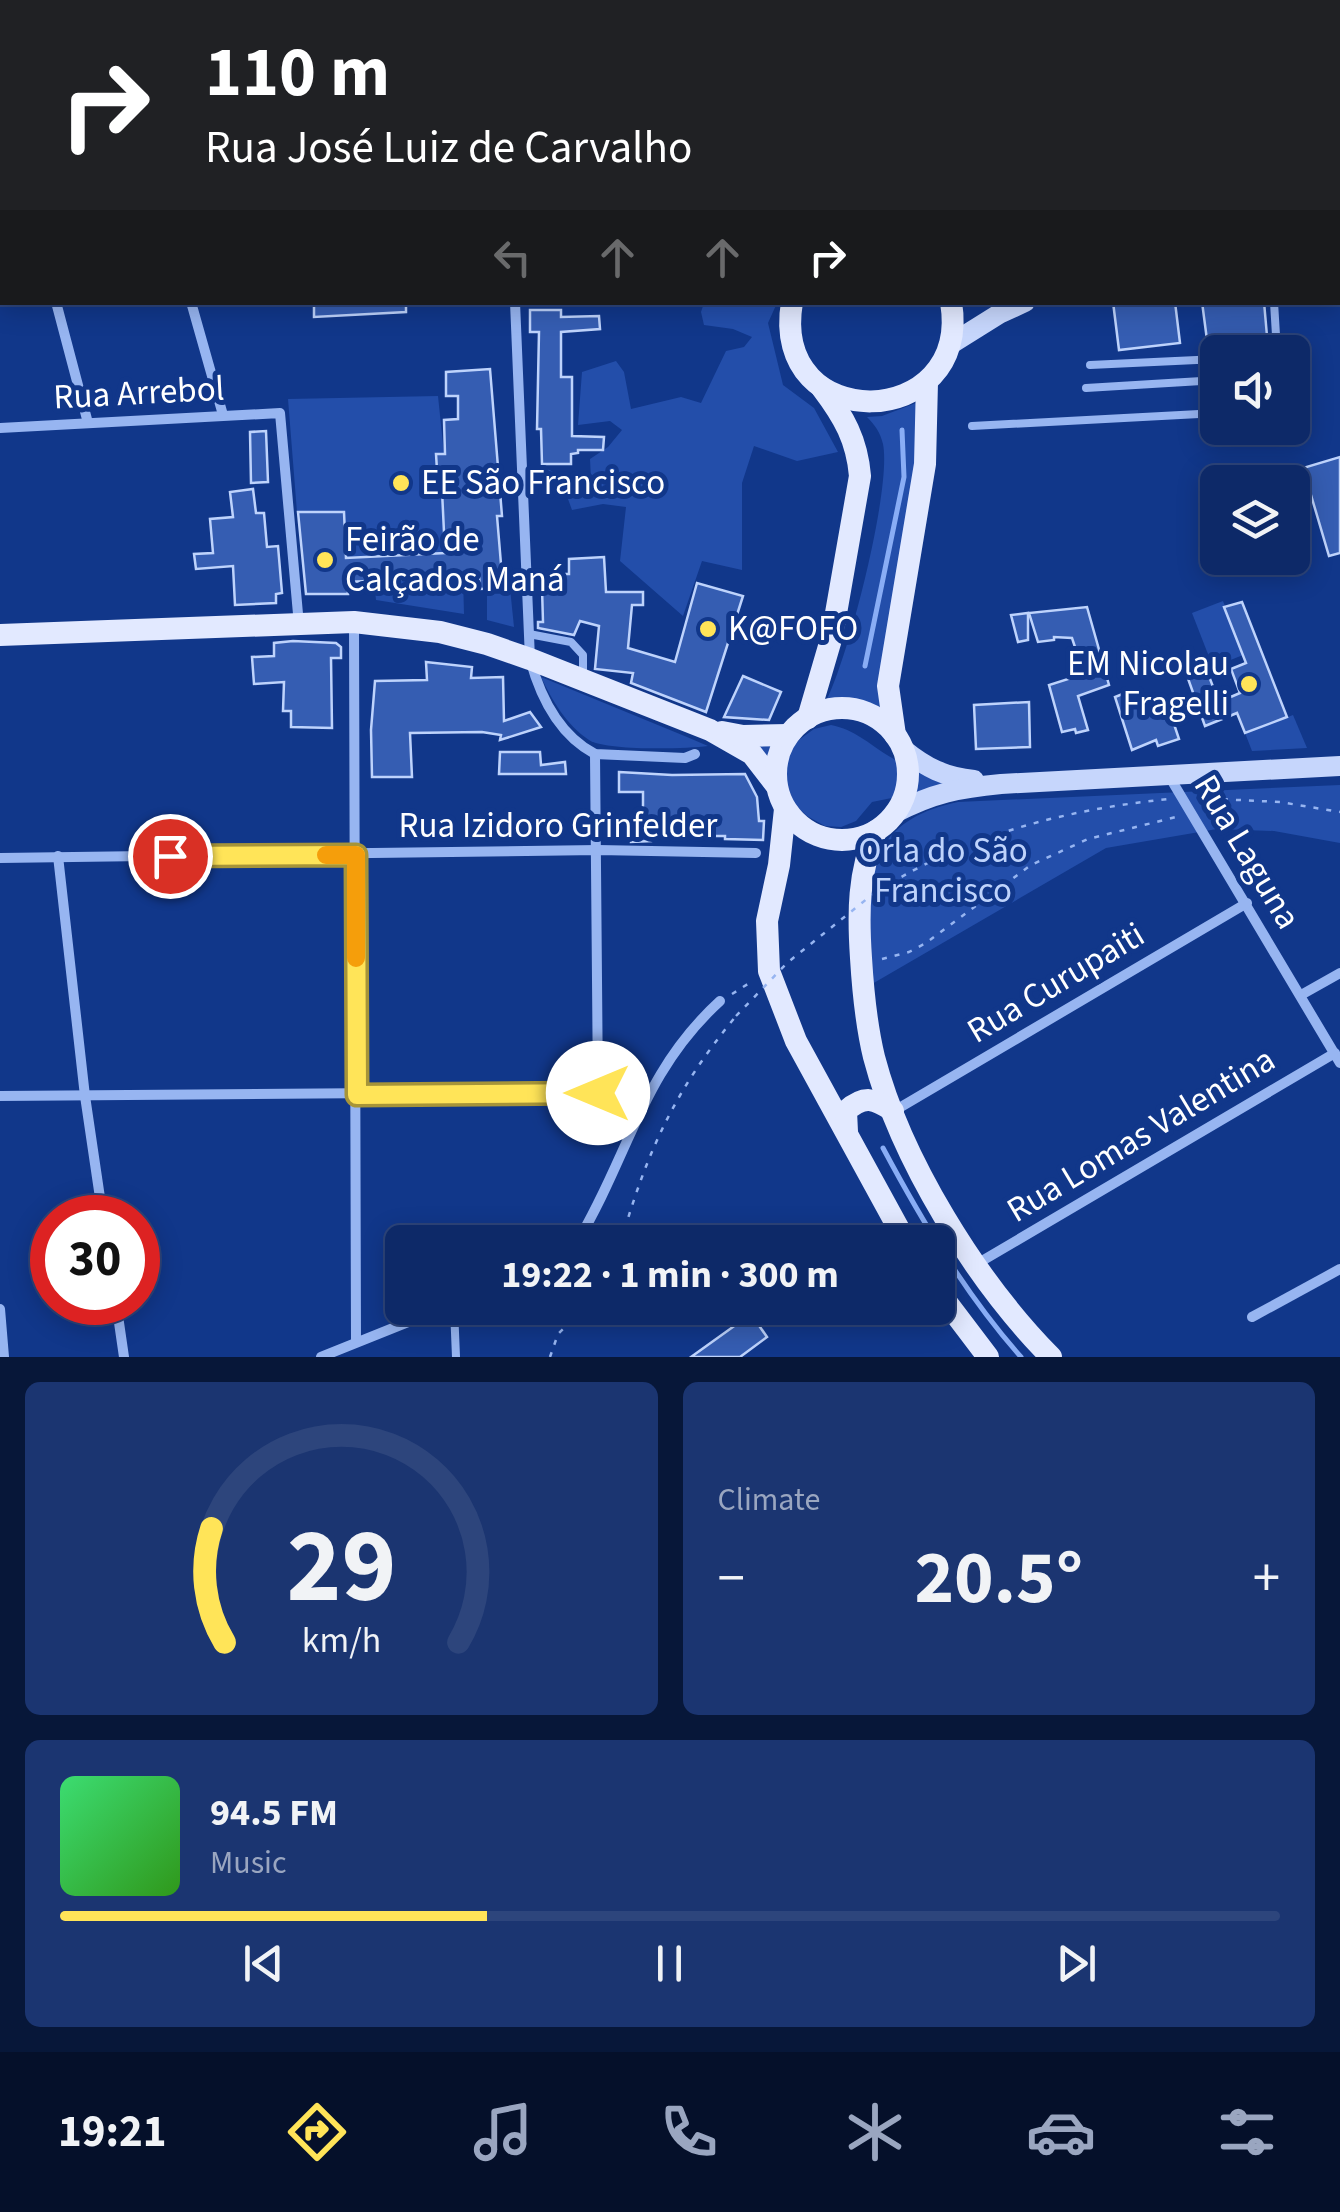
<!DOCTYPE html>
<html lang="en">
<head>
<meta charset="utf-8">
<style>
  body { margin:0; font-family:"Source Sans 3",sans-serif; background:#1b3571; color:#f1f3f6; height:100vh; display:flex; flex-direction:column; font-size:38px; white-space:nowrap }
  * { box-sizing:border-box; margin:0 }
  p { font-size:32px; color:#9aa6c0 }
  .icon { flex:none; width:55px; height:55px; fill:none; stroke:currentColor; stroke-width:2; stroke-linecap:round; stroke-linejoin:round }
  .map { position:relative; height:1357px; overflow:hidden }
  .sheet { display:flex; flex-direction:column; gap:25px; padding:25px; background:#071739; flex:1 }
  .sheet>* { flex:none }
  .guide { position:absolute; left:0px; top:0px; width:1340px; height:305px; box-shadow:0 5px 25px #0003,0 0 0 2px #2d457c; background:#202124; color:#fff; overflow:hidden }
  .controls { position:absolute; left:1200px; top:335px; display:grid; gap:20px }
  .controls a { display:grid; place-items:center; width:110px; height:110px; border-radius:15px; background:#0d2968; box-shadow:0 5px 25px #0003,0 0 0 2px #2d457c; font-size:50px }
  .speed { position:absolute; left:30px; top:1195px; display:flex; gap:20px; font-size:50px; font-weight:700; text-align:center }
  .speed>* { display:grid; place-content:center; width:130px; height:130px; border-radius:50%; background:#0d2968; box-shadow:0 5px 25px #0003,0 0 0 2px #2d457c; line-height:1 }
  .speed .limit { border:15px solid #d22; background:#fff; color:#111 }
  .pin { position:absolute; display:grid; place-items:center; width:85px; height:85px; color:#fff; margin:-42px; border:5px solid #fff; border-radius:50%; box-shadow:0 2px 10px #0007 }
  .me { position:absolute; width:110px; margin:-55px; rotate:270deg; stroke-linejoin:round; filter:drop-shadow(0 0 8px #0008) }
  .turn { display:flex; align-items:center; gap:35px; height:210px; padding:0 40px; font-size:45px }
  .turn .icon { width:130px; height:130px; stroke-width:2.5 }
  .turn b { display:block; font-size:70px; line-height:85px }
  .lanes { display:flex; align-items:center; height:95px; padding:0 40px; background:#0003; justify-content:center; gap:50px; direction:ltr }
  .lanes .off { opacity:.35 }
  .big { font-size:75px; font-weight:700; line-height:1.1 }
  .sheet .widget { flex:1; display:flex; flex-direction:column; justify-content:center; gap:15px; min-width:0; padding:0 35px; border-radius:15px; background:#1b3571 }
  .sheet .dial { align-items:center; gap:0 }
  .dial svg { height:260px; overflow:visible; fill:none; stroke:#2d457c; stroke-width:7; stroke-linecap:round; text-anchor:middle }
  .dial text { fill:#f1f3f6; stroke:none }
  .song { display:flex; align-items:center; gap:30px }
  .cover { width:120px; height:120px; border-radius:15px; background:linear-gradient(135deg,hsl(140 70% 55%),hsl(110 70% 35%)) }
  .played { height:10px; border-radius:5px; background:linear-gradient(90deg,#ffe458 35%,#2d457c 35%) }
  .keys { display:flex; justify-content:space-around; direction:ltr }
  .heat { display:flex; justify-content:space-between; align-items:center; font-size:55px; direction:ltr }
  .sheet .tiles { flex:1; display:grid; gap:25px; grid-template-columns:1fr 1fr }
  .widget:last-child { grid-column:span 2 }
  .trip { position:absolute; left:385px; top:1225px; width:570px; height:100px; border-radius:15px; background:#0d2968; box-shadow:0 5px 25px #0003,0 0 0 2px #2d457c; font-weight:700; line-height:100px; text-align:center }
  .tabs { display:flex; height:160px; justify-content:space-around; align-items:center; background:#05102a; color:#9aa6c0 }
  .tabs .icon { width:70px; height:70px }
  .tabs .on { color:#ffe458 }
  .tabs b { font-size:45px; color:#f1f3f6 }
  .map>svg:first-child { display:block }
</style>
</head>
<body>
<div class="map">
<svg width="1340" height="1357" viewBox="0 0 1340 1357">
  <rect width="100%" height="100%" fill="#11378a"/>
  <g fill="#234eaa">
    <path d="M0,0l102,2h-100l-2,264z"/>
    <path d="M751,0h172l-3,2z"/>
    <path d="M704,303h73l-9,20 15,62 31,23 24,44 -41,9 -43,-15 -12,37v87l-40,-9 -19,55 -63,-55 6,-54 -23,-3 -31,6 -8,-22 -19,-2 -2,-19 34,16 14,-4 -1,-20 18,-12 14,-17 -12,-9 -32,4 4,-53 34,-11 8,11 7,37 50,-12 20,6 25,-52 18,-4 8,-10 -19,-8 -29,-4 -3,-13z"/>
    <path d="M438,396l6,58h-8l1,16h9l-4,7 3,76 -78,4 -20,19 -4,-63 -46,-1 -9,-113z"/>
    <path d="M924,400l-38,320c-17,-18 -41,-20 -63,-13 24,-41 69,-218 60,-263 -3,-12 -8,-19 -16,-27l15,-1z"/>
    <path d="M463,577l1,37 -88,-14 -2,-19z"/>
    <path d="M510,588l4,39 -27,-7v-31z"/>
    <path d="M1223,601l20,54 -30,12 -21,-54z"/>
    <path d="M541,677l146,60 21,9c-24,3 -101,5 -119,-6 -23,-15 -37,-40 -48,-63z"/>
    <path d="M1293,715l14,33 -55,3 -7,-18z"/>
    <path d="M831,725c24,5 37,18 56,30 19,12 40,19 60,25l-6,8 -69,14 -16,19 -15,6 -16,-1 -18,-10 -13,-12 -9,-26 -43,-39 50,6 22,-16z"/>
    <path d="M1340,785v58l-66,-12 -57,-2 -111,19 -234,136c-9,-86 -17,-161 86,-182z"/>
  </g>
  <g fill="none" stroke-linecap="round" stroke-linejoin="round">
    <g stroke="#89adf5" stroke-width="5">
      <path d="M708,0l1,2"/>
      <path d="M865,666l39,-189 -2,-47"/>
      <path d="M883,1148c39,73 83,147 138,209"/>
    </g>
  </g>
  <g fill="#355db2" stroke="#bed3fc" stroke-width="2.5">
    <path d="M314,302h92v10l-92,5z"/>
    <path d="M1113,302h62l5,41 -61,7z"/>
    <path d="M1202,302h62l3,34 -60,4z"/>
    <path d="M530,310h31v7l38,-1 1,13 -39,3v45h11v59l32,1 -1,13h-25v3l-7,1v10h-29l-1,-35h-4l2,-97h-9z"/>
    <path d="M490,369l12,147h-5l6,72 -23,1 -1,-13 -132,6 1,12h-42l-8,-82h46l2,46 99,-5 -4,-83h-4l-1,-16h9l-1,-34 14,-1v-23h-12v-24z"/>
    <path d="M266,431l2,51 -17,1 -1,-51z"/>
    <path d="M1340,457v96l-11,3 -26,-88z"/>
    <path d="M253,489l3,24h8l3,34 11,-1 4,47 -6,1v9l-41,2 -2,-39 -37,3 -2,-15 19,-1 -3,-34 23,-2 -3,-25z"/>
    <path d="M604,557l2,35h37v13h-11l-4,43 47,14 22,-79 46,13 -37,116 -75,-29 2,-10 -38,-4 4,-43 -19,-5 -6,14 -36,-7v-6h5l-1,-34h-6l-1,-14h34v-15z"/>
    <path d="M1242,602l45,115 -42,16 -8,-20 -32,13 -19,-53 19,-7 14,36 21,-9 -9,-24 15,-6 -22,-56z"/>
    <path d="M1087,607l22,78 -31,11 10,34 -12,3 -1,-4 -13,3 -13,-47 35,-11 -12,-36 -18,-1v3l-16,2 -9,-29z"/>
    <path d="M1028,613v27l-10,2 -7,-27z"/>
    <path d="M293,641l43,2 5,4v11h-10l1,70 -41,-1v-16h-8l1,-29 -30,2 -2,-27 22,-1v-13z"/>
    <path d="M426,662l46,5 -1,11 32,-1 1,44 26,-9 11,15 -41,13 1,-5 -19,-3 -72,1 2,44h-40l-1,-47 4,-49 52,-1z"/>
    <path d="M743,676l38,16 -12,28 -45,-3z"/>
    <path d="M1135,689l7,23 25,-9 12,36 -21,7 -2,-6 -24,10 -17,-53z"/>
    <path d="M1029,702l1,45 -54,2 -2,-44z"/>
    <path d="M500,752h40l1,13 24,-3 1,12h-67z"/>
    <path d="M619,772l53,3 73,-1 12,23 2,24h5l-1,19 -38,-1v-3h-74v5l-20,1v-23h12v-27h-24z"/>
    <path d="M751,1314l16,23 -27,20h-49z"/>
  </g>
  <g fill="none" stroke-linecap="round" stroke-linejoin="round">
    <g stroke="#97b5f1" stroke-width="2.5" stroke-dasharray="5 8" stroke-linecap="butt">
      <path d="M1197,798l83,4 60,10"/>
      <path d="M879,890c91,-56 185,-80 290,-91"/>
      <path d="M882,959l27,-7 17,-9 105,-78 57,-26 88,-22"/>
      <path d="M732,994l19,-12"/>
      <path d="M621,1242c26,-91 54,-152 115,-226"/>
      <path d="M550,1357l8,-23 26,-26"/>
    </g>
    <g stroke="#97b5f1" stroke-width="8">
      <path d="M1274,302l3,50"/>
      <path d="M1090,365l128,-6"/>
      <path d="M1086,388l132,-8"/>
      <path d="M1292,410h2"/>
      <path d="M972,426l246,-13"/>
      <path d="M529,634l42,8 12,13v20"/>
      <path d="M867,1242l24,-15"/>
      <path d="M454,1308l2,49"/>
    </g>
    <g stroke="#97b5f1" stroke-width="10">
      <path d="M101,0l1,2"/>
      <path d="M286,0l1,2"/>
      <path d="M982,0l2,2"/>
      <path d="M939,2l3,-2"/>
      <path d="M0,131l2,7"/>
      <path d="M0,267h2"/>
      <path d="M56,302l32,121"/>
      <path d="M191,302l32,113"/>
      <path d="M515,302l15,357c10,37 29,76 65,95l90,4 10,-4"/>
      <path d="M0,428l280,-15 19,212"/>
      <path d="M354,623l2,719"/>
      <path d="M595,754l3,339"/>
      <path d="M1169,776l171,287"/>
      <path d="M58,856l27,240 18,122"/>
      <path d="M0,858l598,-8 158,3"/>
      <path d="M1301,995l39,-22"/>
      <path d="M0,1096l648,-5"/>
      <path d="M894,1111l353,-208"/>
      <path d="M577,1242c52,-86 64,-169 143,-241"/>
      <path d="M975,1265l360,-212"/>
      <path d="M116,1302l8,55"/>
      <path d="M0,1309l4,48"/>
      <path d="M1252,1317l88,-48"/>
      <path d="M321,1357l122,-49"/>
    </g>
    <g stroke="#c6d6fc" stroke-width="20">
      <path d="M1300,0l2,2"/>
      <path d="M1338,47l2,3"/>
      <path d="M1338,124l2,1"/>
      <path d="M951,344l48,-30 26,-12"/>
      <path d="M903,749c23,19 42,28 71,31"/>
      <path d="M895,813c38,-20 64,-25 106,-29l339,-18"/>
    </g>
    <g stroke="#e2e9ff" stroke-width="22">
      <path d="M625,0l2,2"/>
      <path d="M724,0l1,2"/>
      <path d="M792,302c-23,135 181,130 159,0"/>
      <path d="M0,635l354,-13 86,10 47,12 43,15 180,71 42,24 24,31"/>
      <circle cx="842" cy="774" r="66"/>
      <path d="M808,718l24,-82 28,-160c-3,-36 -16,-59 -38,-88"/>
      <path d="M722,732l21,4 45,-1"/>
      <path d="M895,735l-7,-49 37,-222 2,-82"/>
      <path d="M785,809l-6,56 -12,56 2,50 27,70 110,201"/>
      <path d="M876,831c-18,42 -18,82 -15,127 2,33 5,66 13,99 27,103 102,224 177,300"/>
      <path d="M847,1132l-1,-21c18,-16 28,-13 47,0"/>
      <path d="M938,1291l50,66"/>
    </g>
    <path stroke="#97b5f1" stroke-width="2.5" stroke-dasharray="5 8" stroke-linecap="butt" d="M736,1016l51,-53 86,-69"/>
  </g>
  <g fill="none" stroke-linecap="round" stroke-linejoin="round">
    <defs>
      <path id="route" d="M170,856l186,-1 1,240 241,-2"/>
    </defs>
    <use href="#route" stroke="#a69439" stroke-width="25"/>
    <use href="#route" stroke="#ffe458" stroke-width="18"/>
    <path stroke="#f59e0b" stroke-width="18" d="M326,855h30v103"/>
  </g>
  <g fill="#ffe458" stroke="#11378a" stroke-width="4">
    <circle cx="401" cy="483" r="10"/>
    <circle cx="325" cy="560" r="10"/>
    <circle cx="708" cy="629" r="10"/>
    <circle cx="1249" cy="684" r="10"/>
  </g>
  <g text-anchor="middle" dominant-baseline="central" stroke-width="10" stroke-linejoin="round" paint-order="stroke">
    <g font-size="35" fill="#fff" stroke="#11378a">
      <text transform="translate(139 393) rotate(-3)">Rua Arrebol</text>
      <text x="558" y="826">Rua Izidoro Grinfelder</text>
      <text transform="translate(1247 852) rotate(59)">Rua Laguna</text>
      <text transform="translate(1056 983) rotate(-31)">Rua Curupaiti</text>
      <text transform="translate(1141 1135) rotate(-31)">Rua Lomas Valentina</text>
    </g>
    <g font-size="35" fill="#fff" stroke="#11378a" text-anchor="start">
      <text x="421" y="483">EE São Francisco</text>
      <text x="345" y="540">Feirão de<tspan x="345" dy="40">Calçados Maná</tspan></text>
      <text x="728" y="629">K@FOFO</text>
      <text x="1229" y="664" text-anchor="end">EM Nicolau<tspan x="1229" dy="40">Fragelli</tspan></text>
    </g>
    <g font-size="35" fill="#bed3fc" stroke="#11378a">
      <text x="943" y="851">Orla do São<tspan x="943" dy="40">Francisco</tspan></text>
    </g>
  </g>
</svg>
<div class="controls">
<a><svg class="icon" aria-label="sound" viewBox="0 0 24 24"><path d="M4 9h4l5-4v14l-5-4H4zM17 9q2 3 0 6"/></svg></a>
<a><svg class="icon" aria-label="layers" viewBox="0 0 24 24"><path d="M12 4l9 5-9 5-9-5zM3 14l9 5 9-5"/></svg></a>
</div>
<div class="speed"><div class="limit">30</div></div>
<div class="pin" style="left:170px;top:856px;background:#d93025"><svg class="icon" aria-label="arrive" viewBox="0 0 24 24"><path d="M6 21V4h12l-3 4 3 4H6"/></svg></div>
<svg class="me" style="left:598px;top:1093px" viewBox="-20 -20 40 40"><circle r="19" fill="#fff"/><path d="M0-13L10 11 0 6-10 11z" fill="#ffe458"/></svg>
<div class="trip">19:22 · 1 min · 300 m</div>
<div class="guide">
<div class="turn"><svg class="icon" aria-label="right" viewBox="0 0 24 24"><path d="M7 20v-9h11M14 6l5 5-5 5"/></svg><div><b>110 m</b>Rua José Luiz de Carvalho</div></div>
<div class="lanes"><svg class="icon off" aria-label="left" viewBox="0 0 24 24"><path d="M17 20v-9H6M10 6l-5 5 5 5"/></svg><svg class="icon off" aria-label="ahead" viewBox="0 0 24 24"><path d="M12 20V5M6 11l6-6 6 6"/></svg><svg class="icon off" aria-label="ahead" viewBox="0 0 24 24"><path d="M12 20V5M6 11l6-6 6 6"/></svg><svg class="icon" aria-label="right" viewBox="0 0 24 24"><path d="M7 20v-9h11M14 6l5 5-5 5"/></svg></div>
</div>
</div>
<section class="sheet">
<div class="tiles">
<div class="widget dial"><svg viewBox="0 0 100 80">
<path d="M14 69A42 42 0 1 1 86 69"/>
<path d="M14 69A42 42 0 0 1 10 34" stroke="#ffe458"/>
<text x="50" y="56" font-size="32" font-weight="700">29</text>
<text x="50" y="72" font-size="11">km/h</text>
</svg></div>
<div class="widget"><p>Climate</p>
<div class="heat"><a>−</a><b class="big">20.5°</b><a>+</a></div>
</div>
<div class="widget">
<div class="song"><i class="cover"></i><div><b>94.5 FM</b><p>Music</p></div></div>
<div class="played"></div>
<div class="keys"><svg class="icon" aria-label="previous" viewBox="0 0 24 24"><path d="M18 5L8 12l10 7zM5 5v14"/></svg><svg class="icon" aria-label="pause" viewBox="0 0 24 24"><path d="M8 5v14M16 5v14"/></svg><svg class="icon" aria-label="next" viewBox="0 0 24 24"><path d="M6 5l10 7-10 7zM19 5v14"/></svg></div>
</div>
</div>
</section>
<nav class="tabs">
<b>19:21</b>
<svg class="icon on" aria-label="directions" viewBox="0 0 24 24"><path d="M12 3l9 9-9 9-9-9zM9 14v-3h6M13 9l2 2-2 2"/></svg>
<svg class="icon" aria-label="music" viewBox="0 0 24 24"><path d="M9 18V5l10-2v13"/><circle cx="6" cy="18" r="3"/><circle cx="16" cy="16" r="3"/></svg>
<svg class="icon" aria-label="phone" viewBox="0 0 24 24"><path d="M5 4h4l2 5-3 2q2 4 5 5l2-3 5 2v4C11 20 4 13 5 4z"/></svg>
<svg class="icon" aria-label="climate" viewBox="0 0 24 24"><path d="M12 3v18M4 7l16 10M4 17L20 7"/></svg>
<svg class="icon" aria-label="car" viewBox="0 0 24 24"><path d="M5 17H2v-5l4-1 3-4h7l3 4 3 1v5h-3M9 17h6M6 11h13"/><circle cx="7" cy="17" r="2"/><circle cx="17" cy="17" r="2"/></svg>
<svg class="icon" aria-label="filters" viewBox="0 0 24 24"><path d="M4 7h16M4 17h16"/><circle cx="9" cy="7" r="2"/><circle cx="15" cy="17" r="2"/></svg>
</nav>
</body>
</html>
